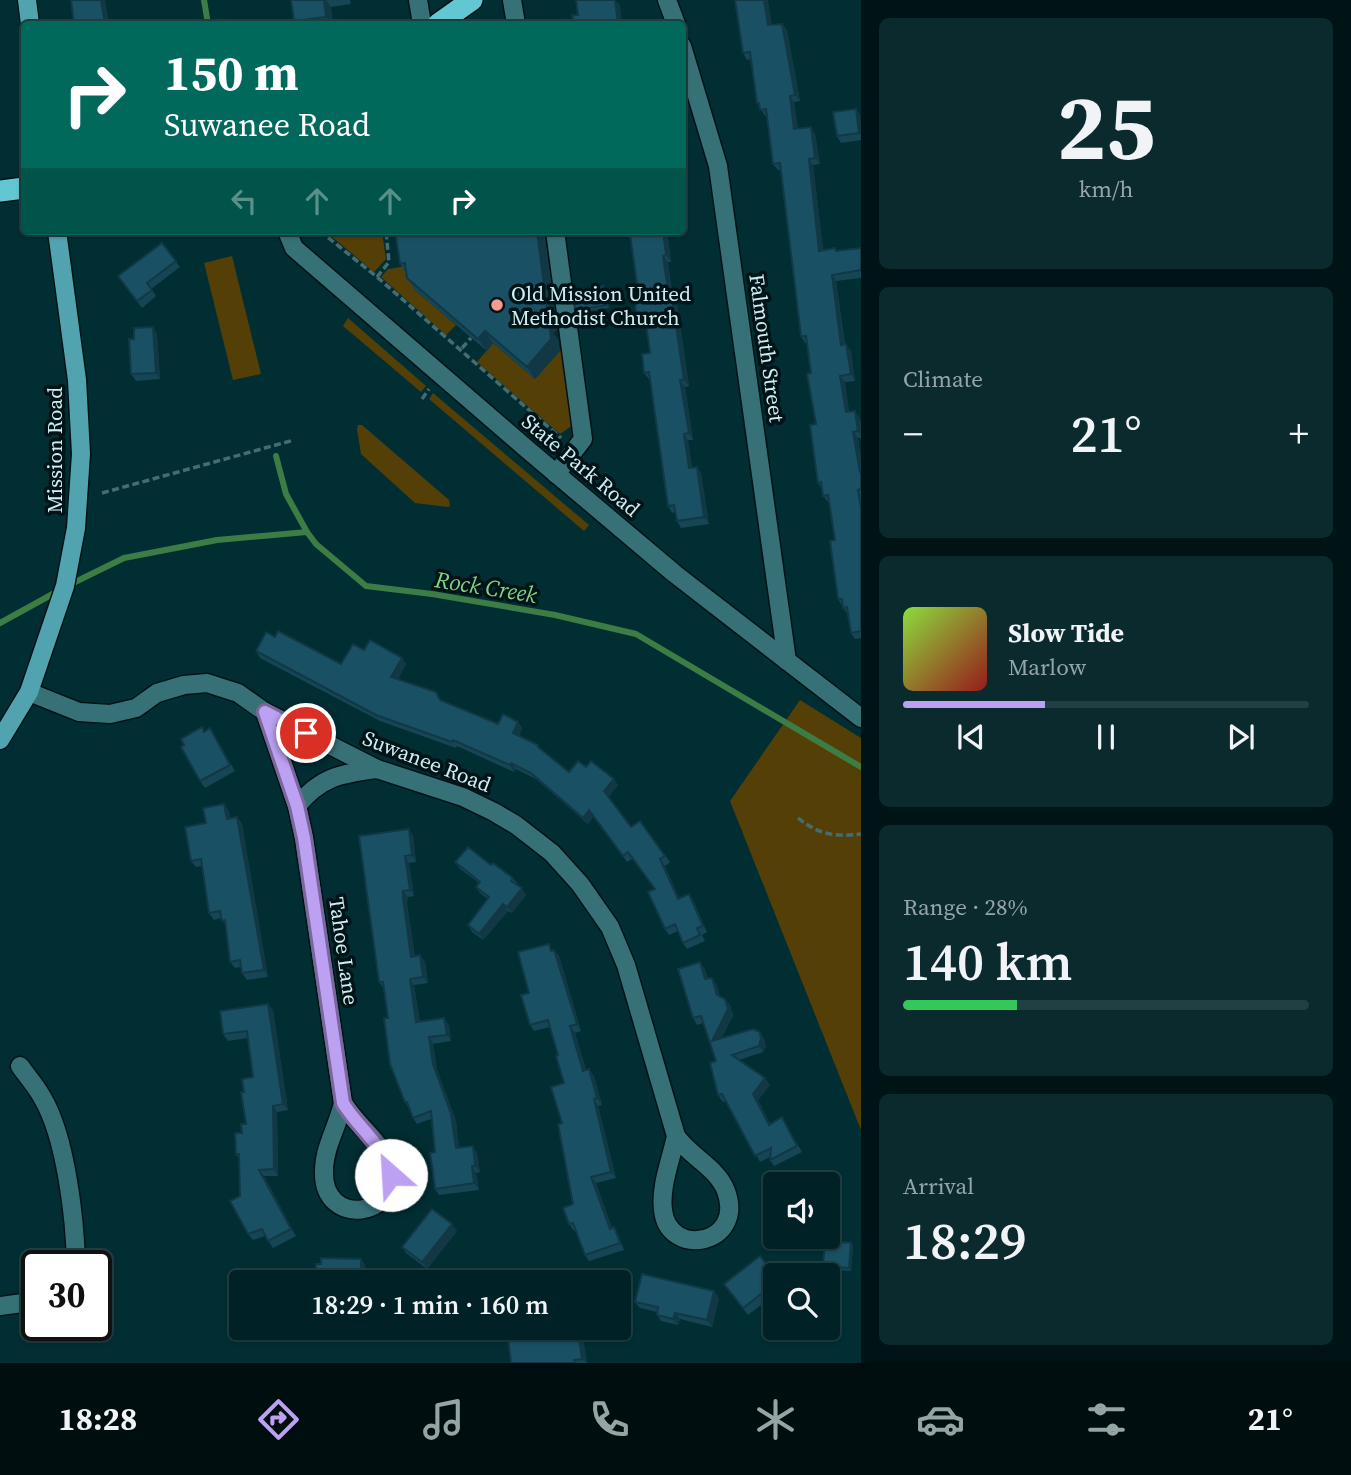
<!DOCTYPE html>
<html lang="en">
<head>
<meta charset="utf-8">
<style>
  body { margin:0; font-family:"Source Serif 4",serif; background:#0a2a2e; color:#f1f3f6; height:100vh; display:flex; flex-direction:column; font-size:26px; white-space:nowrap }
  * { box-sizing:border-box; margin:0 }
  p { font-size:23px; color:#95a4a7 }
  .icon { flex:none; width:38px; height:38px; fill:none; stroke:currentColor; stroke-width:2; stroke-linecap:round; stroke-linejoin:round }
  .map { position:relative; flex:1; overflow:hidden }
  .details { display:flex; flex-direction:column; gap:18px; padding:18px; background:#001315; width:490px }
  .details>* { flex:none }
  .top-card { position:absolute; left:21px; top:21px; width:665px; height:214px; border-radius:7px; box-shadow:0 2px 5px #0004,0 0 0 2px #223f43; background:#00695c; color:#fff; overflow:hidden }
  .fabs { position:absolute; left:763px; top:1172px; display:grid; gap:14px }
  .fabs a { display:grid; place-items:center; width:77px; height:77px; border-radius:7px; background:#002226; box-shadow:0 2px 5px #0004,0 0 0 2px #223f43; font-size:35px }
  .speed { position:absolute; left:21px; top:1250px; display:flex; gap:14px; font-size:35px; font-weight:700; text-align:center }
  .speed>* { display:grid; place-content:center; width:91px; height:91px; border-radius:50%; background:#002226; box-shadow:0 2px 5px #0004,0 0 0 2px #223f43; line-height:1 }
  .speed .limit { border:4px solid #111; border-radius:10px; background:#fff; color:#111 }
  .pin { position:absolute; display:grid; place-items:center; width:60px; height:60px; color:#fff; margin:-30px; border:4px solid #fff; border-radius:50%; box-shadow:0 2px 7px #0007 }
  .me { position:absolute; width:77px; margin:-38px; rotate:334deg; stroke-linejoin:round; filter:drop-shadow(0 0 5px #0008) }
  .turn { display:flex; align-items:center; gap:24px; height:147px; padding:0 28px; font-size:32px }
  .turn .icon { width:91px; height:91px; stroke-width:2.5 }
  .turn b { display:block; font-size:49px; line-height:60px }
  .lanes { display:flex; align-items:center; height:66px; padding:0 28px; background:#0003; justify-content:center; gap:35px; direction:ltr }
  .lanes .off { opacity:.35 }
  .big { font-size:52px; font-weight:600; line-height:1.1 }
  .details .card { flex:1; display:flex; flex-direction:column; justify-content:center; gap:10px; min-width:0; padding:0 24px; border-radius:10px; background:#0a2a2e }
  .details .dial { align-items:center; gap:0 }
  .dial b { font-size:91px; line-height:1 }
  .song { display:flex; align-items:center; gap:21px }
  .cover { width:84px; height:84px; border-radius:10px; background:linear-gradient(135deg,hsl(90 70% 55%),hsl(0 70% 35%)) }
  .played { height:7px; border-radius:4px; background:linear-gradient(90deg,#bca0f2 35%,#223f43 35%) }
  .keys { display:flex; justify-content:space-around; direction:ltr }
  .heat { display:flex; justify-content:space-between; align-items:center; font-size:38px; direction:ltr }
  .charge { height:10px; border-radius:5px; background:linear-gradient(90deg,#34c759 28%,#223f43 0) }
  .trip { position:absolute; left:229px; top:1270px; width:402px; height:70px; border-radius:7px; background:#002226; box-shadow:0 2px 5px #0004,0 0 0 2px #223f43; font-weight:600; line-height:70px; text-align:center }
  .tabs { display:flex; height:112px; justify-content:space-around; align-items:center; background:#000e0f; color:#95a4a7 }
  .tabs .icon { width:49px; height:49px }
  .tabs .active { color:#bca0f2 }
  .tabs b { font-size:32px; color:#f1f3f6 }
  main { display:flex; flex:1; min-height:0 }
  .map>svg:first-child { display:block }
</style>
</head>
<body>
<main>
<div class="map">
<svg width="861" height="1363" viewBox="0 0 861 1363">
  <rect width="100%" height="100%" fill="#002e33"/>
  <g fill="#544007">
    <path d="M325,231h57l4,28 -12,13z"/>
    <path d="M232,256l29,118 -28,6 -29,-117z"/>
    <path d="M407,266l8,24 41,35 -10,10 -65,-58 7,-8z"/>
    <path d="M348,318l78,68 -5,6 -78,-66z"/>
    <path d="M493,343l42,36 30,-34 11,78 -16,11 -83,-72z"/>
    <path d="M433,393l156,132 -5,6 -155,-132z"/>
    <path d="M358,425h4l87,75 1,6 -2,1 -33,-4 -54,-49 -4,-25z"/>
    <path d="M800,700l61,38v392l-131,-329z"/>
  </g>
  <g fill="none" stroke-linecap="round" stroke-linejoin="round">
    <g stroke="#3c7d45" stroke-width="6">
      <path d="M204,0l4,24"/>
      <path d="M276,456l10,38 21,38"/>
      <path d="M69,585l55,-27 93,-18 90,-8 9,12 50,42 66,8 123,21 81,19 225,133"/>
      <path d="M0,623l60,-33"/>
    </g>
    <defs>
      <g id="minor">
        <path d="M418,0l4,24"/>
        <path d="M512,0l4,24"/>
        <path d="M667,0l9,24"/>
        <path d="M682,46l36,120 69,495"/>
        <path d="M287,231l7,17 234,202 147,124 186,144"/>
        <path d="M555,231l28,208 -27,35"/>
        <path d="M29,692l50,20 31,2 26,-6 21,-15 27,-8 23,-2 31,10 27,19 112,57 86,28 31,15 22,13 36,28 28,31 30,43 16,38 50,171c13,20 42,32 50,55 20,54 -58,68 -63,19 -3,-24 8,-50 13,-74"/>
        <path d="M265,712l32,94 7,32 39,265c12,21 37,37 45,60 18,54 -66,67 -64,8 0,-24 14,-45 19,-68"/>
        <path d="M297,806c24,-30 44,-32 80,-37"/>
        <path d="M20,1066c7,10 16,20 22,31 24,40 33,122 34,168"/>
        <path d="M0,1306l37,-5"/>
      </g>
      <g id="major">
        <path d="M27,0l3,24"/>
        <path d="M0,740l29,-48 36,-106 11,-58 5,-74 -4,-74 -20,-149"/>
      </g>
      <g id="highway">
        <path d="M438,24l34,-24"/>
        <path d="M0,191l24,-3"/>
      </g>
    </defs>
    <use href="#minor" stroke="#031315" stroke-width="21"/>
    <use href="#major" stroke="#031315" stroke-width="21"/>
    <use href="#highway" stroke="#031315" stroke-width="24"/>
    <g stroke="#446d71" stroke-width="3.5" stroke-dasharray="7 3.5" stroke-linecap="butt">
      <path d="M320,231l57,46 184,161"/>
      <path d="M377,277l12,-15 -3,-31"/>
      <path d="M462,348l9,-10"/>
      <path d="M422,399l7,-10"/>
      <path d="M102,493l192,-53"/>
      <path d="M798,818c21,17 37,19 63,16"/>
    </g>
    <use href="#minor" stroke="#377178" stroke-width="18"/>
    <use href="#major" stroke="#51a4af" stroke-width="18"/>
    <use href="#highway" stroke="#62c6d3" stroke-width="21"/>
  </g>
  <g fill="#164556">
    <path d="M291,0h59l1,4 -20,3 2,17h-36l-3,-3z"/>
    <path d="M782,24l5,6 13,71 -6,1 4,27 17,5 5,30 -7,1 10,85 14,1 24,-3v30l-25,3 9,63 6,7 4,30 -10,1 4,30 11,6 1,7v13h-3l3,22v178l-6,1 -4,-6 -4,-19 -9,-15 -3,-59 -5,-38h-2l-5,-6 -1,-7 -4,-6 -2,-59 -5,-51 -5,-30h-1l-4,-7 -21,-166h-2l-5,-6 -6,-48h-2l-8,-13 -6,-44 -4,1 -4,-7 28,-28z"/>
    <path d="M856,109l4,6 1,25 -20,3 -4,-7z"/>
    <path d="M395,231h149l13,98 -4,4 5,7 2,11 -25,28 -42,-36 -6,8 -72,-61 -8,-12 -1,-4 -6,-10z"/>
    <path d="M626,231h41l4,31h-3l4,30 4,5 13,89 -4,1 8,53h-5l4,28 9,5 8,51 -28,4 -4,-7 -2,-9 -3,1 -4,-7 -18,-127h-1l-5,-6 6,-20 -4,-30 -5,1 -4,-6 1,-27 -7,-51 -4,-6z"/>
    <path d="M162,243l18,24 -29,22 5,7 -14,12 -24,-32z"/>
    <path d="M606,290l3,18 -31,5 -3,-3z"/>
    <path d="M153,327l4,7 3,45 -24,2 -5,-7z"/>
    <path d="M275,637l66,27 23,-14 38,8 4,6 -8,15 43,21 57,24 20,-2 4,6 -3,8 23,15 27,21 17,-5 32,18 -10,12 23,30 9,-6 30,41 -5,4 14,32 10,-4 4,6 14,32 -5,3 3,6 -18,8 -4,-6 -5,-12 -9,4 -4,-6 -10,-40 -23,-30 -5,3 -33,-46 -6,8 -52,-45 -20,-10 -2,3 -57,-26 -1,2 -76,-27 -120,-63 -4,-7z"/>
    <path d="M210,728l25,43 -30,17 -5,-7 5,-50z"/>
    <path d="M224,804l5,7 1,8 7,-2 5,7 26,153 -21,3 -5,-7 -1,-6 -6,1 -5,-6 -4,-36 -5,-8 -7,2 -5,-7 -7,-47 -6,1 -5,-6 15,-38z"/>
    <path d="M413,835l3,27 -7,1 5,33 -6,1 -1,7 8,52 5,-1 5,7 3,21 -14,2 6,37 29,3 2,16 -18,3 4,26 19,51 3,27 18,5 3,19 -4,1 3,17 -40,5 -4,-6v-37l-4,-33 -14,5 -4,-6 -4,-9 -4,-7 -21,-113 -5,-7 -20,-146z"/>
    <path d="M455,862l36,3 22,13 13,17 -14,18 -4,-2 -25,29 -11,-8 -4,-7 20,-26 -8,-6 -4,-6 3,-4 -19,-14z"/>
    <path d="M553,950l6,6 22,75 -6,2 11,37 8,6 8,29 -4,1 18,72 -20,5 16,45 2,-1 4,7 6,16 -35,11 -4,-6 -9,-25 -2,1 -5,-7 4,-20 -11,-81 2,-40 -6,-28 -8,-28 -16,4 -4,-6 -1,-32z"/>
    <path d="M705,969l3,10 4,-1 4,6 4,12 5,3 5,6 3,11 -12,22 39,-6 4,7 2,7 -3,6 -24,8 31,25 -12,15 12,24 12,-7 20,35 -28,14 -4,-6v-3l-10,5 -34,-61 -3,1 -5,-7 -2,-34 -13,-38 -6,2 -4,-7z"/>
    <path d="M268,1004l5,6 15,100 -11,2 1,64h-14l32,60 -23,12 -8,-12 -12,4 -5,-6 -8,-38 -1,-37 -3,-5 6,-21 4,-9 -2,-32 9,-15 -5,-39 -20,3 -5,-7z"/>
    <path d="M775,1185v17h-3l-5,-6z"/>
    <path d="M457,1231l-30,38 -21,-16 -4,-6z"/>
    <path d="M851,1243l2,3 -2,25 -26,-2 -2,-3z"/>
    <path d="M775,1276v29l-5,-7 -22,17 -24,-31z"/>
    <path d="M719,1298l-7,29 -32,-8 -2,6 -17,-4 -4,-6v-3l-17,-4 -5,-6z"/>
    <path d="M507,1328h61l1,5 14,5 4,25h-76z"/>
  </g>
  <g fill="#123846">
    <path d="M101,0h4l4,24h-4z"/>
    <path d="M324,0h2l5,7 2,17h-2l-5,-7z"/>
    <path d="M615,0l5,5 2,19h-4z"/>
    <path d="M764,0h4l5,32 -5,-7z"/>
    <path d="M782,24l5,6 13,71 -5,-6z"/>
    <path d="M790,96l4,6 5,34 -5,-7z"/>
    <path d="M856,109l4,6 1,20 -2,-2z"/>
    <path d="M811,127l4,7 5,30 -5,-6z"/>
    <path d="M809,159l4,6 11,92 -5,-6z"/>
    <path d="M537,231h7l13,98 -4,4 5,7 2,11 -25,28 -8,-12 16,-44z"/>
    <path d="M663,231h4l4,31 -5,-7z"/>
    <path d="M663,256l5,6 4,30 4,5 13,89 -5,-6 -16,-89z"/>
    <path d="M832,275l4,6 9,70 -4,-6z"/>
    <path d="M604,286l2,4 3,18 -2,-3z"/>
    <path d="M153,327l4,7 3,45 -4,-6z"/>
    <path d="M485,331l8,12 -6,8 -9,-12z"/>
    <path d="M846,344l5,7 4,30 -4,-7z"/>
    <path d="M840,376l5,6 5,37 -4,-7z"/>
    <path d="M680,380l5,7 8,53 -4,-7z"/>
    <path d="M855,411l5,7 1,17 -3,-4z"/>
    <path d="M853,432l5,6 3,22v15l-1,-3z"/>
    <path d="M684,434l4,6 5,35 -4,-7z"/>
    <path d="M697,467l4,6 8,51 -5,-7z"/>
    <path d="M402,658l4,6 -10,20 -5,-7z"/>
    <path d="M518,722l4,6 -5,11 -4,-6z"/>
    <path d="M511,763l5,6 -2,3 -4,-7z"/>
    <path d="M614,779l4,6 -10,13 -4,-7z"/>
    <path d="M224,804l5,7 2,15 -4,-7z"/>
    <path d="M589,810l5,6 -6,8 -5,-6z"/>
    <path d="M237,817l5,7 26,153 -4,-7z"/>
    <path d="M409,829l4,6 3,27 -4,-7z"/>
    <path d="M405,856l4,7 5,33 -4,-6z"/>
    <path d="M660,859l5,7 17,39 -4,-6z"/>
    <path d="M522,888l4,7 -14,18 -5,-6z"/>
    <path d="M403,891l5,6 -1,7 9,59 -5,-6 -8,-59z"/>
    <path d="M689,894l4,6 14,32 -4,-6z"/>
    <path d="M503,904l5,7 -25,29 -4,-6z"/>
    <path d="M554,950l5,6 22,75 -4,-7z"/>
    <path d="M420,955l5,7 3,21 -5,-6z"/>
    <path d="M700,962l5,7 5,17 -5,-7z"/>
    <path d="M712,978l4,6 5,17 -4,-6z"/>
    <path d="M410,979l4,6 7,44 -5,-7z"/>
    <path d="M725,999l5,6 3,11 -16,31 -5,-6z"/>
    <path d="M268,1004l5,6 15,100 -5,-6z"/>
    <path d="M444,1018l5,7 2,16 -4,-6z"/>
    <path d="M570,1026l5,7 13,45 -5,-7z"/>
    <path d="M760,1032l4,7 2,7 -3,6 -4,-6z"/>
    <path d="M429,1037l4,7 4,26 19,51 4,34 -4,-7 -23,-84z"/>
    <path d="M589,1069l5,7 8,29 -5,-7z"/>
    <path d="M765,1078l5,7 -12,15 15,31 -20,-37z"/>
    <path d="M594,1099l4,7 18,72 -5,-6z"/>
    <path d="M273,1106l4,6 1,64 -4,-7z"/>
    <path d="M473,1146l4,7 3,19 -5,-6z"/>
    <path d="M472,1166l4,7 3,17 -5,-7z"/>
    <path d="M259,1170l5,6 32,60 -5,-7z"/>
    <path d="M591,1177l5,6 18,52 -4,-6z"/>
    <path d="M452,1224l5,7 -30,38 -5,-7z"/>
    <path d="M614,1227l4,7 6,16 -4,-7z"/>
    <path d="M851,1243l2,3 -2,25 -2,-3z"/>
    <path d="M361,1259l4,6v18h-4z"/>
    <path d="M714,1291l5,7 -7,29 -5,-7z"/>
    <path d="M675,1313l5,6 -2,6 -5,-6z"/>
    <path d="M578,1331l5,7 4,25 -5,-4z"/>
  </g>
  <g fill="#1a5064" stroke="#123846" stroke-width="2">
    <path d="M71,0h30l4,24h-31z"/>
    <path d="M291,0h33l2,17 -32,4z"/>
    <path d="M576,0h39l3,24h-44l-2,-9h6z"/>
    <path d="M735,0h29l4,25 14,-1 13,71 -5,1 4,33 17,-2 4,31 -6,1 10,92 16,-3 1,3 25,-3v22l-29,5 9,70 5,-1 5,30 -11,2 6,36 9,-1 3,20 -5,1 7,40h1v17l-3,1 3,18v123l-10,2 -4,-26 -4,1 -1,-9h-4l-8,-58 5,-1 -7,-45 -5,1 -2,-14 -3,1 -3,-21 -5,-37 6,-1 -9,-50 4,-1 -5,-37h-5l-21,-173 -7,1 -7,-55 -6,1 -1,-7h-2l-7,-51 -7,1z"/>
    <path d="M856,109l3,24 -22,3 -4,-24z"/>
    <path d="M395,231h142l11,85 -5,7 7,5 1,11 -24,28 -42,-36 -7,8 -71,-61 -2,-15 -5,1z"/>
    <path d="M626,231h37l3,24 -3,1 5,35h3l13,89h-4l9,53 -5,1 5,34 8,-1 7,50 -27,4 -3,-16 -6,1 -19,-134 -5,1 -2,-19 8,-1 -5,-37 -8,2 -4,-27h5l-8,-57h-3z"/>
    <path d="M162,243l14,18 -29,22 5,7 -15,11 -19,-25z"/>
    <path d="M604,286l3,19 -32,5 -2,-19z"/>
    <path d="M153,327l3,46 -25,1 -2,-35h5v-11z"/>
    <path d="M278,631l63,33 12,-20 11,6 6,-10 32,18 -11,19 45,15 4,8 58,24 5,-10 15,8 -5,11 25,12v2l31,25 9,-11 8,6 5,-6 23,18 -10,12 27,36 9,-6 25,35 -5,3 18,40 11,-5 14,32 -6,2 3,7 -17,8 -8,-19 -10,5 -17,-37 7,-3 -27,-37 -5,4 -34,-46 -6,8 -52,-45 -20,-10 -1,2 -57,-25 -1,2 -76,-27 -120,-64 10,-19 9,5z"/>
    <path d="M202,727l2,5 6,-4 20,37 -30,16 -19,-34 3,-2 -3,-6z"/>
    <path d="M224,804l3,15 10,-2 27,153 -22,3 -2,-13 -10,2 -5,-42 -3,1 -2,-10 -11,2 -8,-54 -10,2 -6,-34 21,-4 -3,-15z"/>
    <path d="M409,829l3,26 -7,1 5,34 -7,1v7l8,59 9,-2 3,22 -13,2 6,43 28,-4 3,17 -18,2 4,27 18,50 5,34 17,-2 2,20h-3l2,17 -39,6 -5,-36 5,-1 -4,-41 -18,7 -6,-16h-2l-15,-38 -6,-46h4l-5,-36h-4l-20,-146z"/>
    <path d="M468,847l23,18 2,-2 20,15 -2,3 11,7 -15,19 -4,-3 -24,30 -11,-9 21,-28 -13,-10 4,-5 -25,-20z"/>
    <path d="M549,944l2,7 3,-1 23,74 -7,2 13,45 6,-2 8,29 -3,1 17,73 -20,5 19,52 4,-2 6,16 -35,12 -12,-32 -4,1 -6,-16 10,-4 -15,-80 4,-1 -11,-36 13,-4 -8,-27 2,-1 -10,-35 -18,5 -9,-30 8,-2 -11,-41z"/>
    <path d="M700,962l5,17 7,-1 5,17 8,4 3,10 -16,32 41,-12 7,3 1,7 -2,7 -27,9 33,23 -12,16 16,31 13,-8 15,29 -27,14 1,-12 -16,8 -33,-62 -4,1 -8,-32 6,-2 -15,-45 -8,2 -15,-49z"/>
    <path d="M268,1004l15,100 -10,2 1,63 -15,1 32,59 -23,12 -6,-12 -14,5 -18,-33 10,-5 -1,-42h-3l-1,-21h7l-1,-9h5l-5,-32h3l-2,-13 11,-2 -6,-46 -24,3 -3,-23z"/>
    <path d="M769,1179l36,6h-30v11h-8z"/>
    <path d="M432,1209l20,15 -30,38 -20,-15z"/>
    <path d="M825,1241l26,2 -2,25 -26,-2z"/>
    <path d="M760,1256l15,20v20l-4,3 -6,-8 -22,17 -19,-24z"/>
    <path d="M321,1258l40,1v24h-65v-8h20v-11h5z"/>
    <path d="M642,1274l72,17 -7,29 -32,-7 -2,6 -16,-4 1,-8 -23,-5z"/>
    <path d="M507,1328h57l1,5 13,-2 4,28 -8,1 1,3h-64z"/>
  </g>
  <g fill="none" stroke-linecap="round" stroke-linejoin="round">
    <defs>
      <path id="route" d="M306,733l-41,-21 32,94 7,32 39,265c15,25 41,42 48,72"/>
    </defs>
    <use href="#route" stroke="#7a689d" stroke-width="18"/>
    <use href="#route" stroke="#bca0f2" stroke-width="12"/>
  </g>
  <circle fill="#f59c92" stroke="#001417" stroke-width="2.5" cx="497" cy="305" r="7"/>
  <g text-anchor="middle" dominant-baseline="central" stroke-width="7" stroke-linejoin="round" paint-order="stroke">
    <g font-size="21" fill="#d0edf1" stroke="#001417" text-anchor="start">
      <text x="511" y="293">Old Mission United<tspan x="511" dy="24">Methodist Church</tspan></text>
    </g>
    <g font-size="21" fill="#d0edf1" stroke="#001417">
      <text transform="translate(767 348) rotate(82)">Falmouth Street</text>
      <text transform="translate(54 450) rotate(-90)">Mission Road</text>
      <text transform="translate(581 465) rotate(40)">State Park Road</text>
      <text transform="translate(427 761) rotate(21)">Suwanee Road</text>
      <text transform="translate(344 951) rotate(82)">Tahoe Lane</text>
    </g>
    <g font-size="23" font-style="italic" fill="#7ed689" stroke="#001417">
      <text transform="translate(486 587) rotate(9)">Rock Creek</text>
    </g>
  </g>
</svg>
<div class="fabs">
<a><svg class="icon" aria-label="sound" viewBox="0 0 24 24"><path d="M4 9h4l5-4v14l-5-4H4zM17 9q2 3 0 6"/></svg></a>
<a><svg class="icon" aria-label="search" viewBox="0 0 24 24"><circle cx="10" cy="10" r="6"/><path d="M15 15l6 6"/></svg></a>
</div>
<div class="speed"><div class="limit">30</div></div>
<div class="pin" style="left:306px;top:733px;background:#d93025"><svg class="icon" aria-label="arrive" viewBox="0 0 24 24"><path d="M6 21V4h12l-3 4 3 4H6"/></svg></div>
<svg class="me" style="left:391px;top:1175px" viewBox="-20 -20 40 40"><circle r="19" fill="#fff"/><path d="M0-13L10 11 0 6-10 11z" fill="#bca0f2"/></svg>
<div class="trip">18:29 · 1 min · 160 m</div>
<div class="top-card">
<div class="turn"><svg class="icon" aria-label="right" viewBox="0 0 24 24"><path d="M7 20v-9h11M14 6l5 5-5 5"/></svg><div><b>150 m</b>Suwanee Road</div></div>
<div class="lanes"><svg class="icon off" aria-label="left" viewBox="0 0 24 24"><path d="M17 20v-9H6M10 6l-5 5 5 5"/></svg><svg class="icon off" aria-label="ahead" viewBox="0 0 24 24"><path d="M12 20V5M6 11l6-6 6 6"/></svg><svg class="icon off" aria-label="ahead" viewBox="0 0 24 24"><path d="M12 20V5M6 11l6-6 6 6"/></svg><svg class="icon" aria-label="right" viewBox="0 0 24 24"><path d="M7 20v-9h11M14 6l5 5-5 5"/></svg></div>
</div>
</div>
<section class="details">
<div class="card dial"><b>25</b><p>km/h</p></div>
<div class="card"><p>Climate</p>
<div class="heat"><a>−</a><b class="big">21°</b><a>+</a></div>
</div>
<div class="card">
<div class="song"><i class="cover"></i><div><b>Slow Tide</b><p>Marlow</p></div></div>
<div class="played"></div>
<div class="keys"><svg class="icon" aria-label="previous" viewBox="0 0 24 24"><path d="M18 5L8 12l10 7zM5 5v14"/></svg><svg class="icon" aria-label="pause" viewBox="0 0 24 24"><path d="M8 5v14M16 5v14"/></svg><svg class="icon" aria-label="next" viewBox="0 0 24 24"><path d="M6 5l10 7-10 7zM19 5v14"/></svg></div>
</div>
<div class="card"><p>Range · 28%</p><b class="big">140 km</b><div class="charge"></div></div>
<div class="card"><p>Arrival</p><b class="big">18:29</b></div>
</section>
</main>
<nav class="tabs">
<b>18:28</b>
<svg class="icon active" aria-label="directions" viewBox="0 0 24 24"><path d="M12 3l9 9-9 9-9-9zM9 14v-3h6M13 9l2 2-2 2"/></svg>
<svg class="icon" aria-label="music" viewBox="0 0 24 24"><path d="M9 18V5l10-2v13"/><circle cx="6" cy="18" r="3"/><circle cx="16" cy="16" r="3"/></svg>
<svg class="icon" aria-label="phone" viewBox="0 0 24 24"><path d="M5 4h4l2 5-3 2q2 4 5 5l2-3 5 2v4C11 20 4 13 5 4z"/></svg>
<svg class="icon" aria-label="climate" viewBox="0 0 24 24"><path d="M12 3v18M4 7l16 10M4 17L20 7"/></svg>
<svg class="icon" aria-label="car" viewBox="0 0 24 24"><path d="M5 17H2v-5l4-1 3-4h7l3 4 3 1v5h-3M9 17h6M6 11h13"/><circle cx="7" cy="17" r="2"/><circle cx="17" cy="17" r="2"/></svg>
<svg class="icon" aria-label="filters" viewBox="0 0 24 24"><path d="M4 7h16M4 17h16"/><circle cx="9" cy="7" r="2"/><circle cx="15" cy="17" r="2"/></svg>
<b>21°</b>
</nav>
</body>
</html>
